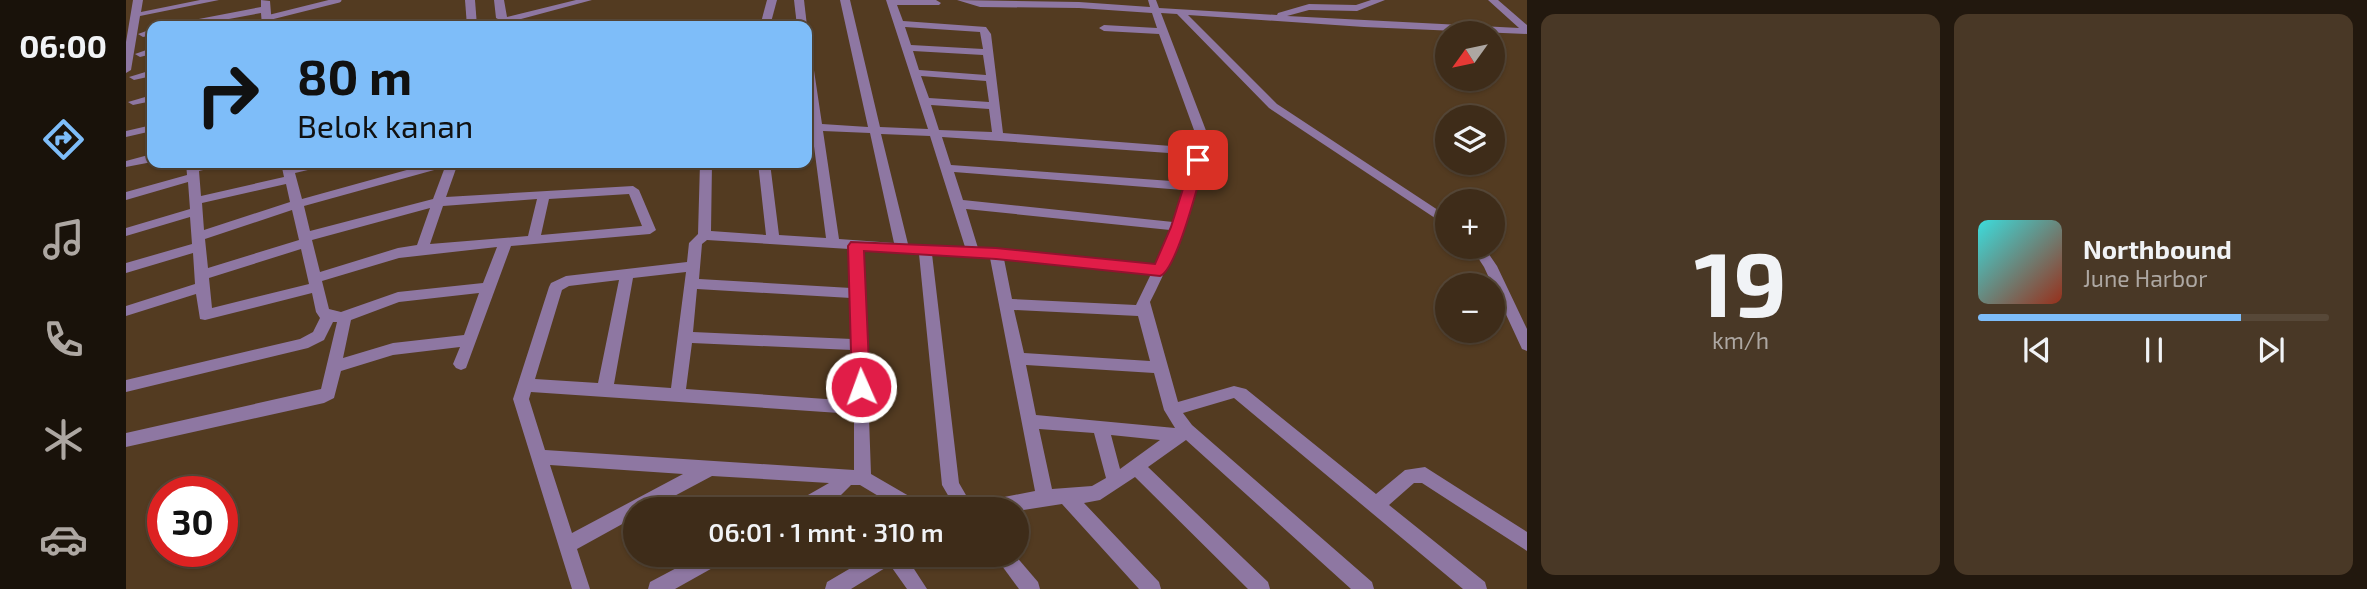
<!DOCTYPE html>
<html lang="id">
<head>
<meta charset="utf-8">
<style>
  body { margin:0; font-family:"Exo 2",sans-serif; background:#493826; color:#f1f3f6; height:100vh; display:flex; flex-direction:column; font-size:26px; white-space:nowrap }
  * { box-sizing:border-box; margin:0 }
  p { font-size:23px; color:#ada7a2 }
  .icon { flex:none; width:38px; height:38px; fill:none; stroke:currentColor; stroke-width:2; stroke-linecap:round; stroke-linejoin:round }
  .map { position:relative; flex:1; overflow:hidden }
  .sheet { display:flex; flex-direction:column; gap:14px; padding:14px; background:#22180e; width:840px }
  .sheet>* { flex:none }
  .top-card { position:absolute; left:21px; top:21px; width:665px; height:147px; border-radius:14px; box-shadow:0 2px 5px #0004,0 0 0 2px #574838; background:#7ebdf9; color:#111; overflow:hidden }
  .needle { width:46px; rotate:237deg }
  .buttons { position:absolute; left:1309px; top:21px; display:grid; gap:14px }
  .buttons a { display:grid; place-items:center; width:70px; height:70px; border-radius:50%; background:#3e2c19; box-shadow:0 2px 5px #0004,0 0 0 2px #574838; font-size:35px }
  .speed { position:absolute; left:21px; top:476px; display:flex; gap:14px; font-size:35px; font-weight:700; text-align:center }
  .speed>* { display:grid; place-content:center; width:91px; height:91px; border-radius:50%; background:#3e2c19; box-shadow:0 2px 5px #0004,0 0 0 2px #574838; line-height:1 }
  .speed .limit { border:10px solid #d22; background:#fff; color:#111 }
  .pin { position:absolute; display:grid; place-items:center; width:60px; height:60px; color:#fff; margin:-30px; border-radius:14px; box-shadow:0 4px 10px #0006 }
  .me { position:absolute; width:77px; margin:-38px; rotate:358deg; stroke-linejoin:round; filter:drop-shadow(0 0 5px #0008) }
  .turn { display:flex; align-items:center; gap:24px; height:147px; padding:0 35px; font-size:32px }
  .turn .icon { width:91px; height:91px; stroke-width:2.5 }
  .turn b { display:block; font-size:49px; line-height:60px }
  .sheet .widget { flex:1; display:flex; flex-direction:column; justify-content:center; gap:10px; min-width:0; padding:0 24px; border-radius:14px; background:#493826 }
  .sheet .dial { align-items:center; gap:0 }
  .dial b { font-size:91px; line-height:1 }
  .song { display:flex; align-items:center; gap:21px }
  .cover { width:84px; height:84px; border-radius:10px; background:linear-gradient(135deg,hsl(180 70% 55%),hsl(10 70% 35%)) }
  .played { height:7px; border-radius:4px; background:linear-gradient(90deg,#7ebdf9 75%,#574838 75%) }
  .keys { display:flex; justify-content:space-around; direction:ltr }
  .sheet .tiles { flex:1; display:grid; gap:14px; grid-template-columns:repeat(2,1fr) }
  .trip { position:absolute; left:497px; top:497px; width:406px; height:70px; border-radius:35px; background:#3e2c19; box-shadow:0 2px 5px #0004,0 0 0 2px #574838; font-weight:600; line-height:70px; text-align:center }
  main { display:flex; flex:1; min-height:0 }
  .menu { display:flex; flex-direction:column; width:126px; justify-content:space-around; align-items:center; background:#19120a; color:#ada7a2 }
  .menu .icon { width:49px; height:49px }
  .menu .current { color:#7ebdf9 }
  .menu b { font-size:32px; color:#f1f3f6 }
  .map>svg:first-child { display:block }
</style>
</head>
<body>
<main>
<nav class="menu">
<b>06:00</b>
<svg class="icon current" aria-label="directions" viewBox="0 0 24 24"><path d="M12 3l9 9-9 9-9-9zM9 14v-3h6M13 9l2 2-2 2"/></svg>
<svg class="icon" aria-label="music" viewBox="0 0 24 24"><path d="M9 18V5l10-2v13"/><circle cx="6" cy="18" r="3"/><circle cx="16" cy="16" r="3"/></svg>
<svg class="icon" aria-label="phone" viewBox="0 0 24 24"><path d="M5 4h4l2 5-3 2q2 4 5 5l2-3 5 2v4C11 20 4 13 5 4z"/></svg>
<svg class="icon" aria-label="climate" viewBox="0 0 24 24"><path d="M12 3v18M4 7l16 10M4 17L20 7"/></svg>
<svg class="icon" aria-label="car" viewBox="0 0 24 24"><path d="M5 17H2v-5l4-1 3-4h7l3 4 3 1v5h-3M9 17h6M6 11h13"/><circle cx="7" cy="17" r="2"/><circle cx="17" cy="17" r="2"/></svg>
</nav>
<div class="map">
<svg width="1401" height="589" viewBox="0 0 1401 589">
  <rect width="100%" height="100%" fill="#533b21"/>
  <g fill="none" stroke-linecap="round" stroke-linejoin="round">
    <path stroke="#8e77a2" stroke-width="5" d="M141,18l72,-18"/>
    <g fill="#8e77a2" fill-rule="evenodd">
      <path d="M7,0h10l-2,12 59,-12h19l-79,16 -9,54 -5,3v-31z"/>
      <path d="M135,0l9,1 2,25h-10l-1,-13 -70,13h-18l5,-3 83,-16z"/>
      <path d="M339,0h10l2,26h-10z"/>
      <path d="M368,0h10l3,17 69,-17h16l-86,23 -10,-5z"/>
      <path d="M641,0h10l-7,26h-10z"/>
      <path d="M668,0h10l3,26h-10z"/>
      <path d="M714,0h10l30,127 48,2 -42,-129h50l5,3 -2,2h-42l6,16 83,6 5,7 12,99 181,14 11,4 9,9c-15,50 -30,96 -54,142l28,100 56,-16 12,3 130,105 29,-24 20,-3 102,65v19l-105,-68h-8l-25,22 96,77 2,7h-24l-229,-191 -51,15 9,12 180,157 2,7h-23l-165,-149 -38,27 120,115 2,7h-22l-113,-112 -35,23 -16,3 75,79 2,7h-22l-77,-85 -45,7 -42,-2 3,-6 6,-2 51,-10 -45,-233 -58,-4 27,229 15,26h-18l-14,-24 -23,-231 -56,-4 8,224 50,29 3,6h-24l-40,-24h-9l-12,12 -23,12h-25l3,-6 35,-20 -117,-7 -62,33h-15v8l-58,32 13,40h-18l-59,-190 36,-112 2,-4 15,-7 121,-14 2,-19 9,-9 2,-71h12l-1,68 55,4 -8,-72h12l9,72 47,3 -14,-107 -5,-1v-6h4l-4,-31v-39l5,3 10,67 46,3zM779,27l75,5 3,17 -72,-4zM787,51l70,4 3,20 -67,-5zM795,76l65,5 3,21 -60,-4zM805,105l58,4 3,23 -53,-2zM697,131l47,2 24,110 -55,-4zM755,134l49,2 35,111 -57,-3zM816,137l241,17 9,7 -7,21 -234,-17zM828,172l229,18 -10,32 -210,-22zM840,209l204,21 -15,35 -177,-17zM581,240l142,9 2,39 -152,-9 3,-35zM878,259l147,15 -15,31 -124,-6zM560,272l-15,116 -57,-4 19,-106zM493,280l-21,103 -63,-4 27,-89 7,-4zM571,289l154,9 1,41 -159,-7zM888,310l124,6 12,45 -126,-8zM566,343l160,7 2,51 -168,-12zM900,365l128,8 10,37 11,18 -139,-13zM405,392l323,22v56l-309,-20 -16,-51zM913,429l55,4 12,45 -14,8 -40,3zM985,435l49,5 -40,29zM424,465l133,9 -111,59z"/>
      <path d="M831,0l122,2 71,5 -2,-7h8l3,8 118,7 1,-2 31,-9 47,1 15,-5h14l-28,11 -48,-1 -22,6 232,12 -31,-28h10l29,25v9l-163,-7 -176,-12 89,89 170,112v10l-178,-118 -92,-94 -16,-1 49,128 -6,3 -6,-3 -39,-107 -55,-3 -5,-3 5,-3 53,3 -5,-15 -73,-5 -99,-1z"/>
      <path d="M26,29v6l-9,2 -5,-3z"/>
      <path d="M26,48v6l-12,3 -5,-3z"/>
      <path d="M26,70v6l-18,4 -5,-3z"/>
      <path d="M26,95v6l-19,4 -5,-3z"/>
      <path d="M26,125v6l-26,6v-6z"/>
      <path d="M26,154v8l-26,5v-6z"/>
      <path d="M60,163h36l-2,3 -21,5 2,25 83,-19 -3,-14h12l1,3 13,-3h20l-2,3 -30,7 7,26 130,-36h26l-12,34 187,-11 6,4 17,40 -6,4 -139,12 -45,122 -5,2 -5,-2 -3,-4 7,-17 -67,8 -52,16 -7,27 -10,5 -198,44v-14l195,-44 16,-67h-4l-9,18 -16,8 -182,44v-12l174,-41 13,-7 7,-14 -4,-6 -4,-19 -107,27 -5,-1 -4,-25 -70,22v-10l69,-22 -2,-31 -67,20v-10l66,-19 -2,-27 -64,19v-8l64,-19 -2,-27 -62,18v-8l61,-17zM319,167l-12,32 -123,32 -6,-25zM160,184l4,18 -86,28 -2,-27zM503,194l13,32 -101,9 8,-36zM411,199l-9,37 -98,8 13,-38zM304,208l-13,37 -19,3 -78,24 -8,-32zM166,210l7,30 -91,28 -3,-29zM371,247l-14,36 -85,9 -57,20 -12,-3 -7,-28 77,-23zM175,249l8,35 -97,24 -3,-30zM353,293l-15,42 -71,8 -50,15 8,-38 48,-18z"/>
      <path d="M1345,247h13l13,19 30,63v22l-5,-2 -38,-82z"/>
      <path d="M575,555h26l-2,6 -50,28h-27l2,-7z"/>
      <path d="M747,555h32l22,34h-20l-17,-24 -39,24h-26l2,-7z"/>
      <path d="M868,555h21l23,27 2,7h-21z"/>
    </g>
  </g>
  <path fill="#e11d48" stroke="#92132f" stroke-width="2" d="M1072,156l7,4c-6,20 -28,110 -45,116l-164,-17 -132,-8 6,136 -3,5 -6,2 -6,-2 -3,-5 -4,-141 3,-4 145,6 159,16 16,-37 21,-67z"/>
</svg>
<div class="buttons">
<a><svg class="needle" viewBox="-14 -14 28 28"><path d="M0-13l5 13h-10z" fill="#e53935"/><path d="M0 13l5-13h-10z" fill="#ada7a2"/></svg></a>
<a><svg class="icon" aria-label="layers" viewBox="0 0 24 24"><path d="M12 4l9 5-9 5-9-5zM3 14l9 5 9-5"/></svg></a>
<a>+</a>
<a>−</a>
</div>
<div class="speed"><div class="limit">30</div></div>
<div class="pin" style="left:1072px;top:160px;background:#d93025"><svg class="icon" aria-label="arrive" viewBox="0 0 24 24"><path d="M6 21V4h12l-3 4 3 4H6"/></svg></div>
<svg class="me" style="left:735px;top:387px" viewBox="-20 -20 40 40"><circle r="17" fill="#e11d48" stroke="#fff" stroke-width="3"/><path d="M0-11L8 9 0 5-8 9z" fill="#fff"/></svg>
<div class="trip">06:01 · 1 mnt · 310 m</div>
<div class="top-card">
<div class="turn"><svg class="icon" aria-label="right" viewBox="0 0 24 24"><path d="M7 20v-9h11M14 6l5 5-5 5"/></svg><div><b>80 m</b>Belok kanan</div></div>
</div>
</div>
<section class="sheet">
<div class="tiles">
<div class="widget dial"><b>19</b><p>km/h</p></div>
<div class="widget">
<div class="song"><i class="cover"></i><div><b>Northbound</b><p>June Harbor</p></div></div>
<div class="played"></div>
<div class="keys"><svg class="icon" aria-label="previous" viewBox="0 0 24 24"><path d="M18 5L8 12l10 7zM5 5v14"/></svg><svg class="icon" aria-label="pause" viewBox="0 0 24 24"><path d="M8 5v14M16 5v14"/></svg><svg class="icon" aria-label="next" viewBox="0 0 24 24"><path d="M6 5l10 7-10 7zM19 5v14"/></svg></div>
</div>
</div>
</section>
</main>
</body>
</html>
